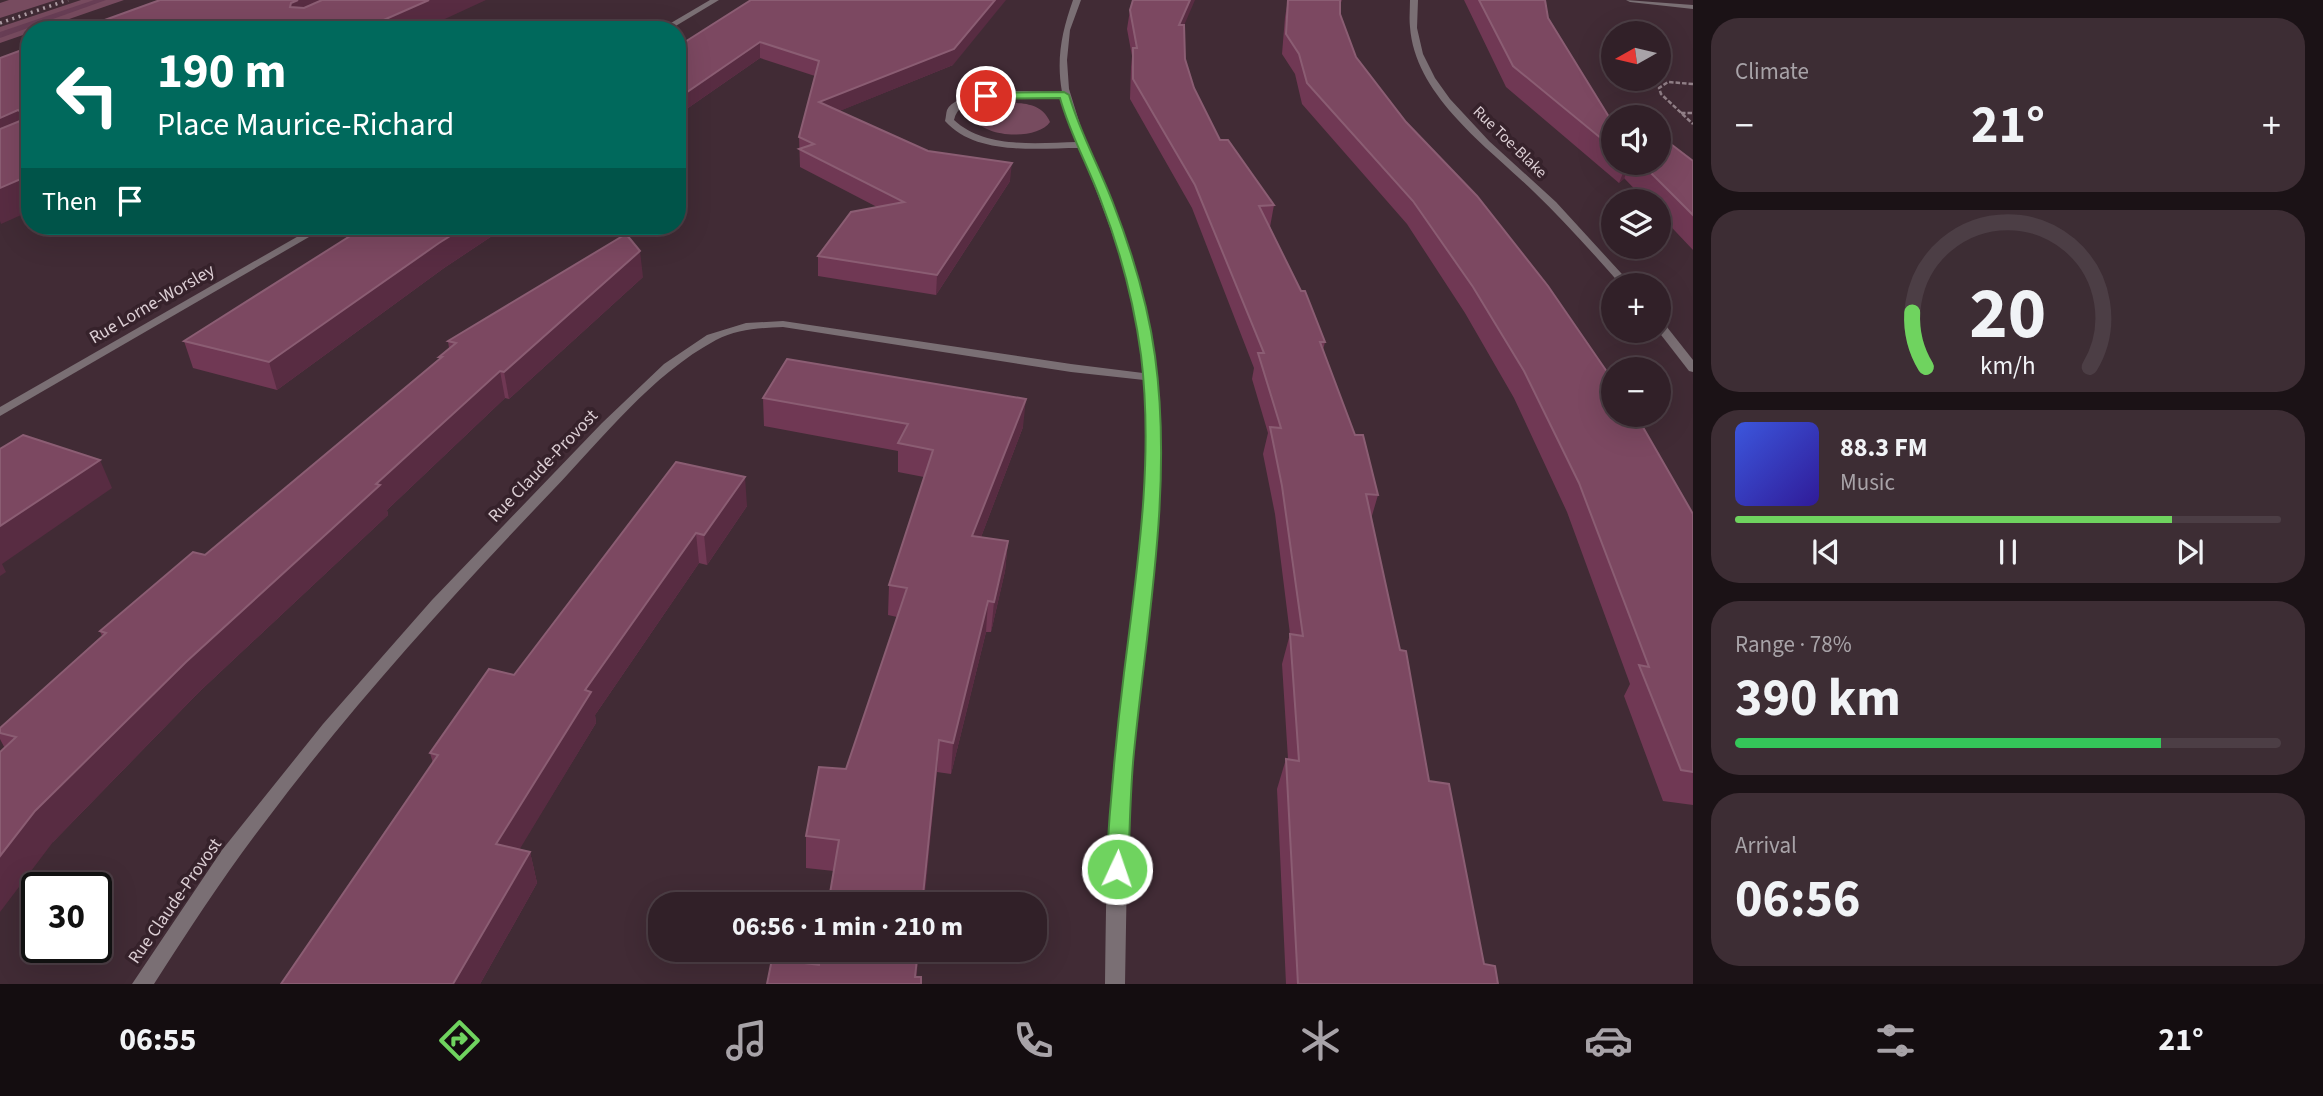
<!DOCTYPE html>
<html lang="en">
<head>
<meta charset="utf-8">
<style>
  body { margin:0; font-family:"Source Sans 3",sans-serif; background:#3d2d34; color:#f1f3f6; height:100vh; display:flex; flex-direction:column; font-size:26px; white-space:nowrap }
  * { box-sizing:border-box; margin:0 }
  p { font-size:23px; color:#a8a3a8 }
  .icon { flex:none; width:38px; height:38px; fill:none; stroke:currentColor; stroke-width:2; stroke-linecap:round; stroke-linejoin:round }
  .map { position:relative; flex:1; overflow:hidden }
  .sheet { display:flex; flex-direction:column; gap:18px; padding:18px; background:#1b1216; width:630px }
  .sheet>* { flex:none }
  .banner { position:absolute; left:21px; top:21px; width:665px; height:214px; border-radius:28px; box-shadow:0 7px 28px #0002,0 0 0 2px #4c3e45; background:#00695c; color:#fff; overflow:hidden }
  .needle { width:46px; rotate:262deg }
  .fabs { position:absolute; left:1601px; top:21px; display:grid; gap:14px }
  .fabs a { display:grid; place-items:center; width:70px; height:70px; border-radius:50%; background:#312028; box-shadow:0 7px 28px #0002,0 0 0 2px #4c3e45; font-size:35px }
  .speed { position:absolute; left:21px; top:872px; display:flex; gap:14px; font-size:35px; font-weight:700; text-align:center }
  .speed>* { display:grid; place-content:center; width:91px; height:91px; border-radius:50%; background:#312028; box-shadow:0 7px 28px #0002,0 0 0 2px #4c3e45; line-height:1 }
  .speed .limit { border:4px solid #111; border-radius:10px; background:#fff; color:#111 }
  .pin { position:absolute; display:grid; place-items:center; width:60px; height:60px; color:#fff; margin:-30px; border:4px solid #fff; border-radius:50%; box-shadow:0 2px 7px #0007 }
  .me { position:absolute; width:77px; margin:-38px; rotate:3deg; stroke-linejoin:round; filter:drop-shadow(0 0 5px #0008) }
  .turn { display:flex; align-items:center; gap:24px; height:147px; padding:0 21px; font-size:32px }
  .turn .icon { width:91px; height:91px; stroke-width:2.5 }
  .turn b { display:block; font-size:49px; line-height:60px }
  .then { display:flex; align-items:center; height:66px; padding:0 21px; background:#0003; gap:14px; font-size:26px }
  .big { font-size:52px; font-weight:700; line-height:1.1 }
  .sheet .tile { flex:1; display:flex; flex-direction:column; justify-content:center; gap:10px; min-width:0; padding:0 24px; border-radius:28px; background:#3d2d34 }
  .sheet .dial { align-items:center; gap:0 }
  .dial svg { height:182px; overflow:visible; fill:none; stroke:#4c3e45; stroke-width:7; stroke-linecap:round; text-anchor:middle }
  .dial text { fill:#f1f3f6; stroke:none }
  .song { display:flex; align-items:center; gap:21px }
  .cover { width:84px; height:84px; border-radius:10px; background:linear-gradient(135deg,hsl(230 70% 55%),hsl(250 70% 35%)) }
  .played { height:7px; border-radius:4px; background:linear-gradient(90deg,#6fd35f 80%,#4c3e45 80%) }
  .keys { display:flex; justify-content:space-around; direction:ltr }
  .heat { display:flex; justify-content:space-between; align-items:center; font-size:38px; direction:ltr }
  .charge { height:10px; border-radius:5px; background:linear-gradient(90deg,#34c759 78%,#4c3e45 0) }
  .trip { position:absolute; left:648px; top:892px; width:399px; height:70px; border-radius:28px; background:#312028; box-shadow:0 7px 28px #0002,0 0 0 2px #4c3e45; font-weight:700; line-height:70px; text-align:center }
  .tabs { display:flex; height:112px; justify-content:space-around; align-items:center; background:#140d10; color:#a8a3a8 }
  .tabs .icon { width:49px; height:49px }
  .tabs .selected { color:#6fd35f }
  .tabs b { font-size:32px; color:#f1f3f6 }
  main { display:flex; flex:1; min-height:0 }
  .map>svg:first-child { display:block }
</style>
</head>
<body>
<main>
<div class="map">
<svg width="1693" height="984" viewBox="0 0 1693 984">
  <rect width="100%" height="100%" fill="#412b35"/>
  <g fill="#774b5f">
    <path d="M9,0h47l-56,18v-15z"/>
    <path d="M81,0h43l-124,43v-16z"/>
    <path d="M997,103c19,0 44,-3 53,19 -13,19 -69,16 -77,-6l3,-5z"/>
  </g>
  <g fill="none" stroke-linecap="round" stroke-linejoin="round">
    <path fill="#683e55" fill-rule="evenodd" d="M94,0h12l-106,38v-6z"/>
    <g stroke="#928088" stroke-width="2.5" stroke-dasharray="4.5 2" stroke-linecap="butt">
      <path d="M1693,84l-25,-2 -9,6 2,6 32,30"/>
      <path d="M1681,113h12"/>
    </g>
    <g fill="#7a6f74" fill-rule="evenodd">
      <path d="M710,0h9l-50,30h-10z"/>
      <path d="M1073,0h8l-11,30 -3,30 2,29 18,58 46,112 19,85 5,53 -1,130 -28,286 -3,171h-20c1,-67 1,-135 7,-202 14,-133 40,-267 32,-402l-73,-8 -288,-45c-23,1 -46,2 -67,13 -65,35 -113,98 -163,150 -100,105 -198,212 -285,328 -41,53 -78,110 -114,166h-22l90,-134 101,-126 109,-124 170,-177 62,-59 43,-29 39,-12 37,-2 288,43 72,9c-7,-83 -33,-150 -64,-225 -43,0 -103,8 -134,-27 1,-4 1,-8 2,-11 14,-25 90,-18 115,-18 -6,-33 0,-61 11,-92zM1016,96l47,2 14,44c-40,1 -92,7 -123,-22 6,-25 41,-23 62,-24z"/>
      <path d="M1410,0h8l-1,28 6,26 12,24 15,21 39,42 67,61 76,83h-11c-28,-32 -57,-64 -88,-94 -45,-44 -118,-95 -123,-164 -1,-9 0,-18 0,-27z"/>
      <path d="M1626,0l67,5v4l-63,-7z"/>
      <path d="M316,226h12l-328,190v-9z"/>
      <path d="M1659,321l4,1 30,38v12l-4,-1 -31,-40z"/>
    </g>
    <path stroke="#ad9ca4" stroke-width="3.5" stroke-dasharray="2 4.5" stroke-linecap="butt" d="M0,23l68,-23"/>
  </g>
  <g fill="#703854">
    <path d="M751,0l202,65 -114,46 89,40 82,30 -74,114 -118,-19v-20l59,-49 -77,-40 -1,-30 16,-61 -55,-18 -72,50 -11,-5v-56z"/>
    <path d="M1288,0h54l-2,5v9l16,43 337,457v291l-30,-4 -39,-105 6,-12 -63,-172 -53,-114 -49,-85 -58,-89 -105,-120 -7,-30 -13,-20 3,-37z"/>
    <path d="M1464,0h81l3,18 66,107v38h45l34,-2v89l-34,-36v-13h-13l-22,-23 -5,5 -113,-96z"/>
    <path d="M1130,10l54,15 1,34 9,29 26,52 54,65 -4,22 55,115 -2,8 55,145 -7,24 58,262 55,183 14,20h-212l-9,-195 9,-30h2l-6,-95 8,-30 -15,-120 -12,-60 5,-21 -16,-54 2,-11 -62,-160 -62,-109 1,-32 1,-11 -5,-27z"/>
    <path d="M366,226h141l-63,42 -167,122 -84,-22 -9,-27z"/>
    <path d="M643,277l-134,122 -4,-1 -118,112 1,5 -189,177 -146,150 -53,-103v-11l102,-92 -2,-5 105,-76 234,-196v-2l10,-9 -1,-7z"/>
    <path d="M763,398l260,29 -42,110 27,4 -3,30 -14,61h-5l-35,142 -14,-2 -103,99 -28,-3v-32l40,-67 51,-152 -9,-2 1,-30 35,-108 -26,-5v-21l-134,-25z"/>
    <path d="M676,462l71,44 -40,59 -8,-2 -104,152 1,8 -77,126 11,3 7,31 -57,101h-199l152,-221 -3,-10 84,-78z"/>
  </g>
  <g fill="#582c42">
    <path d="M298,0h62l-63,28 -7,-21 1,-4z"/>
    <path d="M429,0h57l-65,30h-60z"/>
    <path d="M995,0h11l-53,65 -133,54 -1,-17z"/>
    <path d="M1190,0h5l-19,44 3,-19z"/>
    <path d="M760,42v16l-72,50 -1,-16z"/>
    <path d="M18,110l11,29 -29,12v-33z"/>
    <path d="M1012,163l-2,18 -74,114 1,-20z"/>
    <path d="M1627,163h3l-6,16 -5,4z"/>
    <path d="M30,175v36l-29,13 -1,-3v-33z"/>
    <path d="M466,226h41l-63,42 -167,122 -8,-28 170,-119z"/>
    <path d="M640,251l3,26 -134,122 -5,-27z"/>
    <path d="M500,371l5,27 -118,112 1,5 -189,177 -146,150 -53,70v-56l35,-45 151,-149 190,-178z"/>
    <path d="M1026,399l-3,28 -53,139 2,-30z"/>
    <path d="M100,460l12,28 -110,76 4,8 -6,4v-50z"/>
    <path d="M745,477l2,29 -40,59 -3,-30z"/>
    <path d="M696,533l3,30 -104,152 1,8 -92,152 -8,-31 89,-154z"/>
    <path d="M1008,541l-3,30 -14,61 3,-30z"/>
    <path d="M988,601l-2,31 -35,142 2,-31z"/>
    <path d="M939,740l-2,32 -13,133h-2z"/>
    <path d="M530,852l7,31 -57,101h-27z"/>
    <path d="M918,950h1l-3,34h-1z"/>
  </g>
  <g fill="#7c4861" stroke="#8b5d73" stroke-width="2">
    <path d="M160,0h138l-7,3 -1,4 14,1 18,-8h107l-68,30h-284z"/>
    <path d="M751,0h244l-41,49 -135,53 109,49 84,12 -75,112 -119,-19 33,-44 53,-10 -105,-53 15,-5 -15,-7 20,-76 -59,-19 -73,50 -10,-5v-40z"/>
    <path d="M1133,0h57l-11,25h5l1,34 9,29 26,52h8l46,65 -15,1 42,85h4l20,51h-5l35,93h8l15,60 -12,-1 34,156 6,1 23,130 20,3 35,180 11,2 3,18h-200l-12,-225 13,2 -9,-127 13,2 -21,-150 -12,-59 11,1 -23,-75h6l-69,-168 -62,-106v-31h4l-7,-38z"/>
    <path d="M1288,0h52v14l16,43 50,65 71,74 71,90 66,96v33h22l57,99v258l-12,-2 -42,-105 10,2 -70,-184 -55,-112 -51,-84 -60,-86 -106,-118 -8,-29 -13,-20z"/>
    <path d="M1479,0h66l3,18 66,107v24l-101,-83z"/>
    <path d="M30,47v128l-30,13v-59l20,-8 2,-8 -4,-3 -18,8v-60z"/>
    <path d="M1628,111l8,6h-13z"/>
    <path d="M1659,135l34,26v54l-52,-52h18z"/>
    <path d="M366,226h100l-27,17 -170,119 -85,-21z"/>
    <path d="M626,234l14,17 -136,121 -4,-1 -124,113 4,1 -194,177 -151,149 -35,45v-104l16,-15 -16,-4v-5l106,-95 -6,-2 93,-79 12,3 237,-198h-3l17,-14 -8,-2z"/>
    <path d="M787,359l239,40 -54,137 36,5 -14,61 -6,-1 -35,142 -14,-3 -17,165h-94l11,-65 -33,-4 13,-69 27,2 61,-181 -18,-3 44,-135 -35,-7 10,-19 -145,-26z"/>
    <path d="M23,435l77,25 -100,66v-77z"/>
    <path d="M676,462l69,15 -41,58 -8,-2 -111,157 6,2 -95,152 34,8 -77,132h-172l157,-229 -8,-2 59,-84 25,6z"/>
    <path d="M821,950h97l-3,27h6v7h-154l5,-25 47,6z"/>
  </g>
  <path fill="#6fd35f" stroke="#48893e" stroke-width="2" d="M1064,92l5,3c11,38 30,71 44,108 19,49 35,101 42,153 18,131 -8,266 -21,396 -4,39 -4,78 -6,117l-4,6 -7,3 -8,-3 -3,-6c4,-66 10,-131 18,-196 13,-104 30,-212 17,-318 -7,-52 -21,-105 -40,-154 -13,-35 -31,-67 -41,-103l-74,1 -5,-3 5,-3z"/>
  <g text-anchor="middle" dominant-baseline="central" stroke-width="7" stroke-linejoin="round" paint-order="stroke">
    <g font-size="16" fill="#dcced4" stroke="#36222b">
      <text transform="translate(1510 142) rotate(44)">Rue Toe-Blake</text>
    </g>
    <g font-size="18" fill="#dcced4" stroke="#36222b">
      <text transform="translate(152 304) rotate(-30)">Rue Lorne-Worsley</text>
      <text transform="translate(543 466) rotate(-46)">Rue Claude-Provost</text>
      <text transform="translate(175 901) rotate(-55)">Rue Claude-Provost</text>
    </g>
  </g>
</svg>
<div class="fabs">
<a><svg class="needle" viewBox="-14 -14 28 28"><path d="M0-13l5 13h-10z" fill="#e53935"/><path d="M0 13l5-13h-10z" fill="#a8a3a8"/></svg></a>
<a><svg class="icon" aria-label="sound" viewBox="0 0 24 24"><path d="M4 9h4l5-4v14l-5-4H4zM17 9q2 3 0 6"/></svg></a>
<a><svg class="icon" aria-label="layers" viewBox="0 0 24 24"><path d="M12 4l9 5-9 5-9-5zM3 14l9 5 9-5"/></svg></a>
<a>+</a>
<a>−</a>
</div>
<div class="speed"><div class="limit">30</div></div>
<div class="pin" style="left:986px;top:96px;background:#d93025"><svg class="icon" aria-label="arrive" viewBox="0 0 24 24"><path d="M6 21V4h12l-3 4 3 4H6"/></svg></div>
<svg class="me" style="left:1117px;top:869px" viewBox="-20 -20 40 40"><circle r="17" fill="#6fd35f" stroke="#fff" stroke-width="3"/><path d="M0-11L8 9 0 5-8 9z" fill="#fff"/></svg>
<div class="trip">06:56 · 1 min · 210 m</div>
<div class="banner">
<div class="turn"><svg class="icon" aria-label="left" viewBox="0 0 24 24"><path d="M17 20v-9H6M10 6l-5 5 5 5"/></svg><div><b>190 m</b>Place Maurice-Richard</div></div>
<div class="then">Then<svg class="icon" aria-label="arrive" viewBox="0 0 24 24"><path d="M6 21V4h12l-3 4 3 4H6"/></svg></div>
</div>
</div>
<section class="sheet">
<div class="tile"><p>Climate</p>
<div class="heat"><a>−</a><b class="big">21°</b><a>+</a></div>
</div>
<div class="tile dial"><svg viewBox="0 0 100 80">
<path d="M14 69A42 42 0 1 1 86 69"/>
<path d="M14 69A42 42 0 0 1 8 45" stroke="#6fd35f"/>
<text x="50" y="56" font-size="32" font-weight="700">20</text>
<text x="50" y="72" font-size="11">km/h</text>
</svg></div>
<div class="tile">
<div class="song"><i class="cover"></i><div><b>88.3 FM</b><p>Music</p></div></div>
<div class="played"></div>
<div class="keys"><svg class="icon" aria-label="previous" viewBox="0 0 24 24"><path d="M18 5L8 12l10 7zM5 5v14"/></svg><svg class="icon" aria-label="pause" viewBox="0 0 24 24"><path d="M8 5v14M16 5v14"/></svg><svg class="icon" aria-label="next" viewBox="0 0 24 24"><path d="M6 5l10 7-10 7zM19 5v14"/></svg></div>
</div>
<div class="tile"><p>Range · 78%</p><b class="big">390 km</b><div class="charge"></div></div>
<div class="tile"><p>Arrival</p><b class="big">06:56</b></div>
</section>
</main>
<nav class="tabs">
<b>06:55</b>
<svg class="icon selected" aria-label="directions" viewBox="0 0 24 24"><path d="M12 3l9 9-9 9-9-9zM9 14v-3h6M13 9l2 2-2 2"/></svg>
<svg class="icon" aria-label="music" viewBox="0 0 24 24"><path d="M9 18V5l10-2v13"/><circle cx="6" cy="18" r="3"/><circle cx="16" cy="16" r="3"/></svg>
<svg class="icon" aria-label="phone" viewBox="0 0 24 24"><path d="M5 4h4l2 5-3 2q2 4 5 5l2-3 5 2v4C11 20 4 13 5 4z"/></svg>
<svg class="icon" aria-label="climate" viewBox="0 0 24 24"><path d="M12 3v18M4 7l16 10M4 17L20 7"/></svg>
<svg class="icon" aria-label="car" viewBox="0 0 24 24"><path d="M5 17H2v-5l4-1 3-4h7l3 4 3 1v5h-3M9 17h6M6 11h13"/><circle cx="7" cy="17" r="2"/><circle cx="17" cy="17" r="2"/></svg>
<svg class="icon" aria-label="filters" viewBox="0 0 24 24"><path d="M4 7h16M4 17h16"/><circle cx="9" cy="7" r="2"/><circle cx="15" cy="17" r="2"/></svg>
<b>21°</b>
</nav>
</body>
</html>
